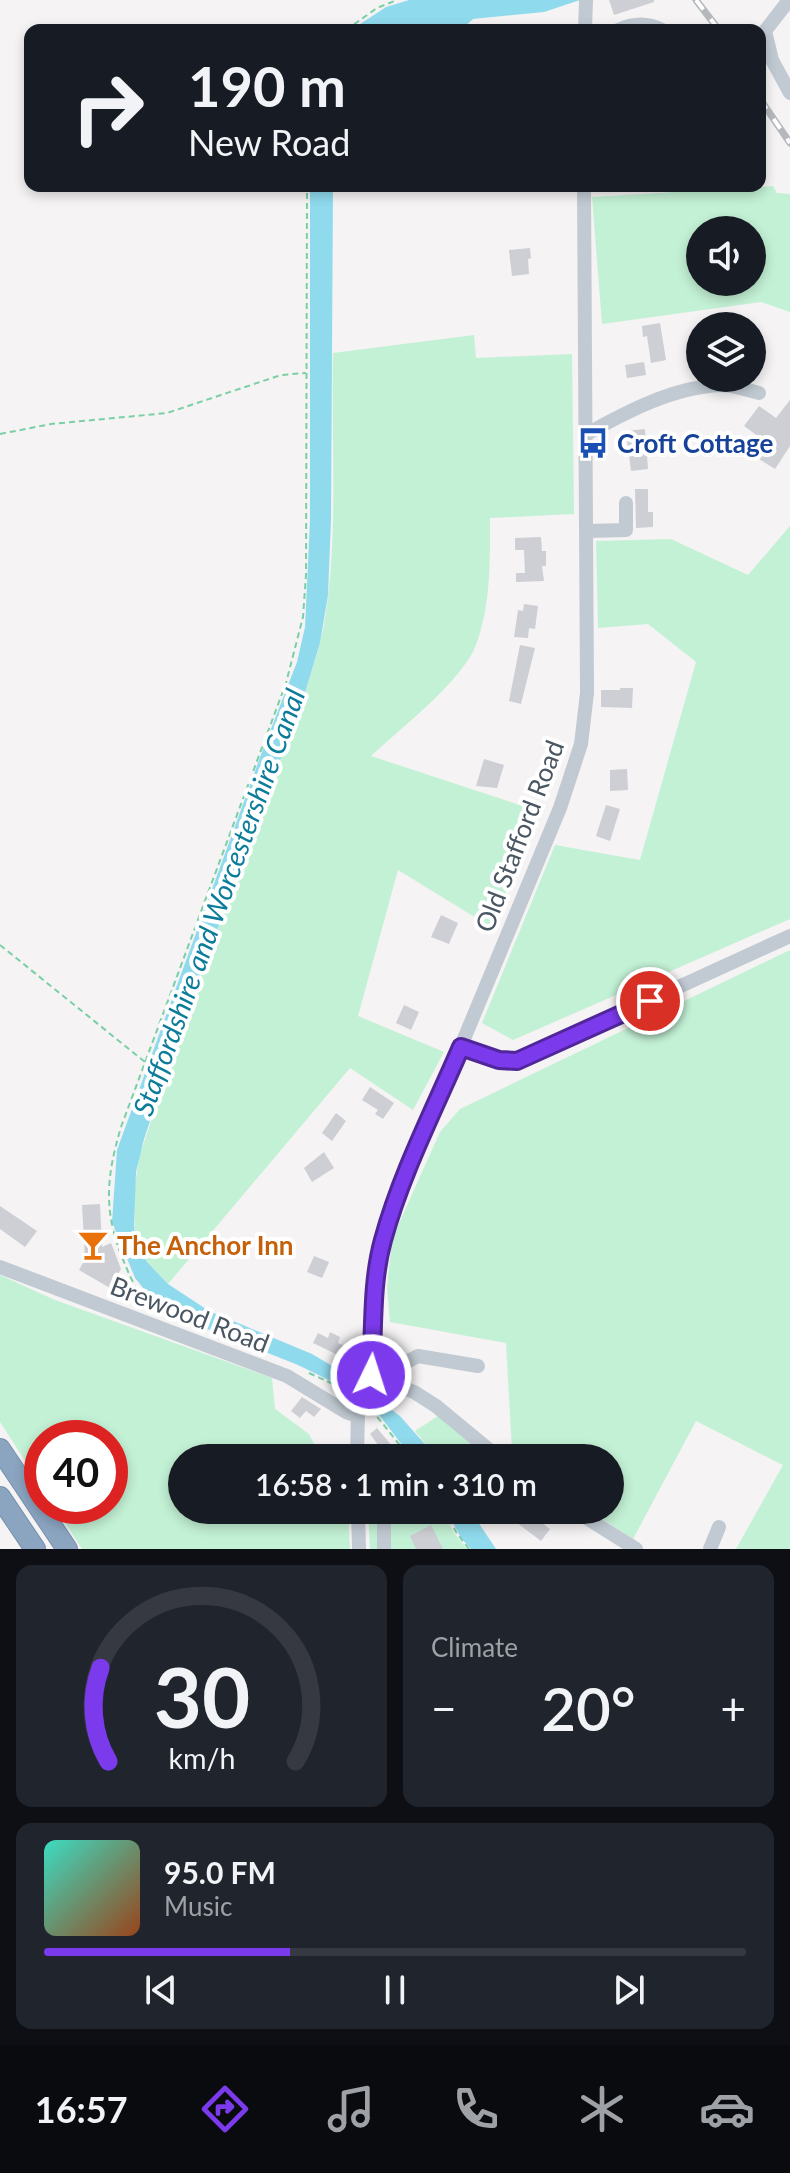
<!DOCTYPE html>
<html lang="en">
<head>
<meta charset="utf-8">
<style>
  body { margin:0; font-family:Lato,sans-serif; background:#20242c; color:#f1f3f6; height:100vh; display:flex; flex-direction:column; font-size:30px; white-space:nowrap }
  * { box-sizing:border-box; margin:0 }
  p { font-size:26px; color:#9ea1a6 }
  .icon { flex:none; width:44px; height:44px; fill:none; stroke:currentColor; stroke-width:2; stroke-linecap:round; stroke-linejoin:round }
  .map { position:relative; height:1549px; overflow:hidden }
  .side { display:flex; flex-direction:column; gap:16px; padding:16px; background:#0d0f14; flex:1 }
  .side>* { flex:none }
  .banner { position:absolute; left:24px; top:24px; width:742px; height:168px; border-radius:16px; box-shadow:0 4px 12px #0003; background:#171b24; color:#f1f3f6; overflow:hidden }
  .buttons { position:absolute; left:686px; top:216px; display:grid; gap:16px }
  .buttons a { display:grid; place-items:center; width:80px; height:80px; border-radius:50%; background:#171b24; box-shadow:0 4px 12px #0003; font-size:40px }
  .speed { position:absolute; left:24px; top:1420px; display:flex; gap:16px; font-size:40px; font-weight:700; text-align:center }
  .speed>* { display:grid; place-content:center; width:104px; height:104px; border-radius:50%; background:#171b24; box-shadow:0 4px 12px #0003; line-height:1 }
  .speed .limit { border:12px solid #d22; background:#fff; color:#111 }
  .pin { position:absolute; display:grid; place-items:center; width:68px; height:68px; color:#fff; margin:-34px; border:4px solid #fff; border-radius:50%; box-shadow:0 2px 8px #0007 }
  .me { position:absolute; width:88px; margin:-44px; rotate:4deg; stroke-linejoin:round; filter:drop-shadow(0 0 6px #0008) }
  .turn { display:flex; align-items:center; gap:28px; height:168px; padding:0 32px; font-size:36px }
  .turn .icon { width:104px; height:104px; stroke-width:2.5 }
  .turn b { display:block; font-size:56px; line-height:68px }
  .big { font-size:60px; font-weight:600; line-height:1.1 }
  .side .tile { flex:1; display:flex; flex-direction:column; justify-content:center; gap:12px; min-width:0; padding:0 28px; border-radius:16px; background:#20242c }
  .side .dial { align-items:center; gap:0 }
  .dial svg { height:208px; overflow:visible; fill:none; stroke:#363941; stroke-width:7; stroke-linecap:round; text-anchor:middle }
  .dial text { fill:#f1f3f6; stroke:none }
  .song { display:flex; align-items:center; gap:24px }
  .cover { width:96px; height:96px; border-radius:12px; background:linear-gradient(135deg,hsl(170 70% 55%),hsl(20 70% 35%)) }
  .played { height:8px; border-radius:4px; background:linear-gradient(90deg,#7c3aed 35%,#363941 35%) }
  .keys { display:flex; justify-content:space-around; direction:ltr }
  .heat { display:flex; justify-content:space-between; align-items:center; font-size:44px; direction:ltr }
  .side .tiles { flex:1; display:grid; gap:16px; grid-template-columns:1fr 1fr }
  .tile:last-child { grid-column:span 2 }
  .trip { position:absolute; left:168px; top:1444px; width:456px; height:80px; border-radius:40px; background:#171b24; box-shadow:0 4px 12px #0003; font-weight:600; line-height:80px; text-align:center }
  .dock { display:flex; height:128px; justify-content:space-around; align-items:center; background:#090b0e; color:#9ea1a6 }
  .dock .icon { width:56px; height:56px }
  .dock .selected { color:#7c3aed }
  .dock b { font-size:36px; color:#f1f3f6 }
  .map>svg:first-child { display:block }
</style>
</head>
<body>
<div class="map">
<svg width="790" height="1549" viewBox="0 0 790 1549">
  <rect width="100%" height="100%" fill="#f5f3f3"/>
  <g fill="#c3f1d5" fill-rule="evenodd">
    <path d="M773,186l4,7 13,1v118l-29,-10 -159,22 -10,-127zM752,230v52h-52v-52z"/>
    <path d="M474,335l2,23 96,-4 2,160 -84,4c0,43 1,86 -14,127 -14,36 -76,84 -105,111l170,56 -50,115 -93,-57 -40,146 86,36 -31,58 -63,-42 -182,216 -21,-22 -12,-25 -1,-44 5,-36 70,-207 95,-254c7,-24 16,-47 20,-72 15,-84 7,-185 9,-271z"/>
    <path d="M790,526v393l-277,121 -31,-17 73,-178 85,15 56,-198 -48,-38 -50,4 -2,-87 75,-2 77,36z"/>
    <path d="M790,950v599h-54l47,-84 -87,-44 -63,118 -44,-29h21v-52h-89l-9,-7 -6,-108 -116,-21 -3,-34 5,-49 48,-107 20,-23z"/>
    <path d="M0,1275l55,25 217,78 3,31 34,25 12,24h-139v52h166l2,39h-268l-28,-43h56v-68h-68v49l-42,-65z"/>
    <path d="M441,1414l48,44h-52l-22,-27z"/>
    <path d="M368,1510h75l11,23 13,16h-97z"/>
  </g>
  <g fill="#90daee">
    <path d="M409,0h171l-36,12 -71,7 -12,11h-110l35,-23z"/>
    <path d="M310,186h23l-2,334 -3,75 -8,48 -16,53 -116,312 -44,131 -8,33 -2,53 1,12 12,25 21,22 41,27 103,43 17,10 71,52 37,42h-25l-35,-46 -24,-20 -55,-27 -121,-48 -25,-18 -17,-21 -23,-56 5,-72 145,-398 35,-90 8,-35 5,-107z"/>
    <path d="M446,1510h24l26,39h-25l-10,-11z"/>
  </g>
  <g fill="#cdcfd5">
    <path d="M609,0h45v2l-40,13z"/>
    <path d="M530,248l1,10 -3,1 1,15 -17,2 -3,-26z"/>
    <path d="M660,323l6,37 -15,3 -4,-27 -4,1 -1,-11z"/>
    <path d="M644,362l2,13 -19,3 -2,-13z"/>
    <path d="M790,400v46l-15,23 -16,-10 10,-15 -25,-18 15,-20 17,12z"/>
    <path d="M645,429l3,40 -17,2 -5,-40z"/>
    <path d="M635,489h13v23h5v15l-17,1z"/>
    <path d="M541,537l1,14h4v15h-4l2,15 -28,1v-9h9l-1,-23h-9v-12z"/>
    <path d="M524,604l14,2 -3,23 -6,-1 -1,10 -14,-1 4,-27 5,1z"/>
    <path d="M520,645l15,3 -14,56 -12,-3z"/>
    <path d="M620,688h13l-1,20 -31,-1v-17h19z"/>
    <path d="M484,759l20,6 -7,23 -21,-2z"/>
    <path d="M627,769l1,21 -18,1v-21z"/>
    <path d="M606,805l14,4 -10,32 -14,-5z"/>
    <path d="M441,915l17,8 -9,21 -18,-7z"/>
    <path d="M404,1005l15,7 -8,18 -15,-7z"/>
    <path d="M370,1087l24,16 -11,16 -8,-5 3,-4 -16,-10z"/>
    <path d="M336,1113l10,8 -14,20 -10,-8z"/>
    <path d="M324,1152l10,16 -22,14 -8,-14z"/>
    <path d="M100,1204l2,43 9,-4 10,26 -11,19 -31,-18 6,-11 -3,-54z"/>
    <path d="M0,1206l37,25 -12,16 -25,-18z"/>
    <path d="M314,1256l15,6 -7,16 -15,-6z"/>
    <path d="M330,1332l10,5 -2,6 9,4 -5,10 -29,-14 5,-10 10,5z"/>
    <path d="M302,1397l19,12 -7,8 -8,-6 -6,7 -9,-7z"/>
    <path d="M377,1428l15,18 -8,7 -14,-19z"/>
    <path d="M500,1510h25l25,19 -9,12z"/>
    <path d="M431,1525l12,24h-27l-6,-13z"/>
  </g>
  <g fill="none" stroke-linecap="round" stroke-linejoin="round">
    <defs>
      <g id="highway">
        <path d="M0,1449l67,100"/>
        <path d="M0,1497l35,52"/>
      </g>
    </defs>
    <use href="#highway" stroke="#7690ad" stroke-width="22"/>
    <g stroke="#7ad0a6" stroke-width="2" stroke-dasharray="6 4" stroke-linecap="butt">
      <path d="M346,30l31,-22 20,-8"/>
      <path d="M0,434l51,-10 116,-11 114,-38 25,-2"/>
      <path d="M0,945l145,117"/>
      <path d="M178,1320c-11,-6 -23,-13 -32,-21 -11,-9 -17,-25 -22,-37 -21,-50 -18,-84 -3,-135l165,-444 17,-66 3,-42 1,-389"/>
      <path d="M309,1373l42,19"/>
      <path d="M371,1409l39,49"/>
      <path d="M445,1510l11,22 13,17"/>
    </g>
    <g stroke="#c1cad2" stroke-width="14">
      <path d="M789,0l-24,31 7,29 18,33"/>
      <path d="M585,30l1,-30"/>
      <path d="M618,30c15,-7 29,-8 44,0"/>
      <path d="M585,435c41,-23 88,-48 136,-50 12,0 26,5 38,8"/>
      <path d="M586,531l40,-1v-27"/>
      <path d="M461,1047l38,13 18,1 273,-125"/>
      <path d="M0,1267l287,109 59,36 12,4"/>
      <path d="M371,1375l43,17 22,14 63,52"/>
      <path d="M371,1375l24,-7 23,-12 60,10"/>
      <path d="M368,1384l3,-9 4,-87 7,-46 20,-54 158,-380 21,-64 6,-51 -3,-507"/>
      <path d="M357,1458l1,-49"/>
      <path d="M358,1510l1,39"/>
      <path d="M574,1510l62,39"/>
      <path d="M384,1549v-39"/>
      <path d="M710,1549l9,-22"/>
    </g>
    <use href="#highway" stroke="#8ba5c1" stroke-width="20"/>
    <defs>
      <g id="rail">
        <path d="M696,0l23,30"/>
        <path d="M760,99l30,44"/>
      </g>
    </defs>
    <use href="#rail" stroke="#b5b8bd" stroke-width="7"/>
    <use href="#rail" stroke="#fff" stroke-width="4" stroke-dasharray="12" stroke-linecap="butt"/>
    <path stroke="#c1cad2" stroke-width="14" d="M358,1409l10,-25"/>
  </g>
  <g fill="none" stroke-linecap="round" stroke-linejoin="round">
    <defs>
      <path id="route" d="M371,1375c3,-44 0,-92 12,-135 18,-66 51,-130 78,-193l38,13 18,1 133,-60"/>
    </defs>
    <use href="#route" stroke="#51269a" stroke-width="20"/>
    <use href="#route" stroke="#7c3aed" stroke-width="14"/>
  </g>
  <defs>
    <symbol id="bus-bare" viewBox="-9 -9 18 18"><path d="M-5-6H5V4H4V6H2V4H-2V6H-4V4H-5ZM-3.5-4V0h7V-4ZM-3.5 1.2v1.5H-2V1.2ZM2 1.2v1.5H3.5V1.2Z" fill="#1a4fb4" stroke="#fff" stroke-width="2.5" paint-order="stroke"/></symbol>
    <symbol id="bar-bare" viewBox="-9 -9 18 18"><path d="M-6-5H6L.8 .8V4.5H3.5V6h-7V4.5H-.8V.8Z" fill="#e8710a" stroke="#fff" stroke-width="2.5" paint-order="stroke"/></symbol>
  </defs>
  <g fill-rule="evenodd">
    <use href="#bus-bare" x="571" y="421" width="44" height="44"/>
    <use href="#bar-bare" x="71" y="1223" width="44" height="44"/>
  </g>
  <g text-anchor="middle" dominant-baseline="central" stroke-width="8" stroke-linejoin="round" paint-order="stroke">
    <g font-size="26" font-weight="bold" fill="#164399" stroke="#fff" text-anchor="start">
      <text x="617" y="443">Croft Cottage</text>
    </g>
    <g font-size="26" fill="#4a5661" stroke="#fff">
      <text transform="translate(519 836) rotate(-69)">Old Stafford Road</text>
      <text transform="translate(190 1314) rotate(21)">Brewood Road</text>
    </g>
    <g font-size="26" font-weight="bold" fill="#c56008" stroke="#fff" text-anchor="start">
      <text x="117" y="1245">The Anchor Inn</text>
    </g>
    <g font-size="28" font-style="italic" fill="#0c7c9b" stroke="#fff">
      <text transform="translate(218 902) rotate(-70)">Staffordshire and Worcestershire Canal</text>
    </g>
  </g>
</svg>
<div class="buttons">
<a><svg class="icon" aria-label="sound" viewBox="0 0 24 24"><path d="M4 9h4l5-4v14l-5-4H4zM17 9q2 3 0 6"/></svg></a>
<a><svg class="icon" aria-label="layers" viewBox="0 0 24 24"><path d="M12 4l9 5-9 5-9-5zM3 14l9 5 9-5"/></svg></a>
</div>
<div class="speed"><div class="limit">40</div></div>
<div class="pin" style="left:650px;top:1001px;background:#d93025"><svg class="icon" aria-label="arrive" viewBox="0 0 24 24"><path d="M6 21V4h12l-3 4 3 4H6"/></svg></div>
<svg class="me" style="left:371px;top:1375px" viewBox="-20 -20 40 40"><circle r="17" fill="#7c3aed" stroke="#fff" stroke-width="3"/><path d="M0-11L8 9 0 5-8 9z" fill="#fff"/></svg>
<div class="trip">16:58 · 1 min · 310 m</div>
<div class="banner">
<div class="turn"><svg class="icon" aria-label="right" viewBox="0 0 24 24"><path d="M7 20v-9h11M14 6l5 5-5 5"/></svg><div><b>190 m</b>New Road</div></div>
</div>
</div>
<section class="side">
<div class="tiles">
<div class="tile dial"><svg viewBox="0 0 100 80">
<path d="M14 69A42 42 0 1 1 86 69"/>
<path d="M14 69A42 42 0 0 1 11 33" stroke="#7c3aed"/>
<text x="50" y="56" font-size="32" font-weight="700">30</text>
<text x="50" y="72" font-size="11">km/h</text>
</svg></div>
<div class="tile"><p>Climate</p>
<div class="heat"><a>−</a><b class="big">20°</b><a>+</a></div>
</div>
<div class="tile">
<div class="song"><i class="cover"></i><div><b>95.0 FM</b><p>Music</p></div></div>
<div class="played"></div>
<div class="keys"><svg class="icon" aria-label="previous" viewBox="0 0 24 24"><path d="M18 5L8 12l10 7zM5 5v14"/></svg><svg class="icon" aria-label="pause" viewBox="0 0 24 24"><path d="M8 5v14M16 5v14"/></svg><svg class="icon" aria-label="next" viewBox="0 0 24 24"><path d="M6 5l10 7-10 7zM19 5v14"/></svg></div>
</div>
</div>
</section>
<nav class="dock">
<b>16:57</b>
<svg class="icon selected" aria-label="directions" viewBox="0 0 24 24"><path d="M12 3l9 9-9 9-9-9zM9 14v-3h6M13 9l2 2-2 2"/></svg>
<svg class="icon" aria-label="music" viewBox="0 0 24 24"><path d="M9 18V5l10-2v13"/><circle cx="6" cy="18" r="3"/><circle cx="16" cy="16" r="3"/></svg>
<svg class="icon" aria-label="phone" viewBox="0 0 24 24"><path d="M5 4h4l2 5-3 2q2 4 5 5l2-3 5 2v4C11 20 4 13 5 4z"/></svg>
<svg class="icon" aria-label="climate" viewBox="0 0 24 24"><path d="M12 3v18M4 7l16 10M4 17L20 7"/></svg>
<svg class="icon" aria-label="car" viewBox="0 0 24 24"><path d="M5 17H2v-5l4-1 3-4h7l3 4 3 1v5h-3M9 17h6M6 11h13"/><circle cx="7" cy="17" r="2"/><circle cx="17" cy="17" r="2"/></svg>
</nav>
</body>
</html>
